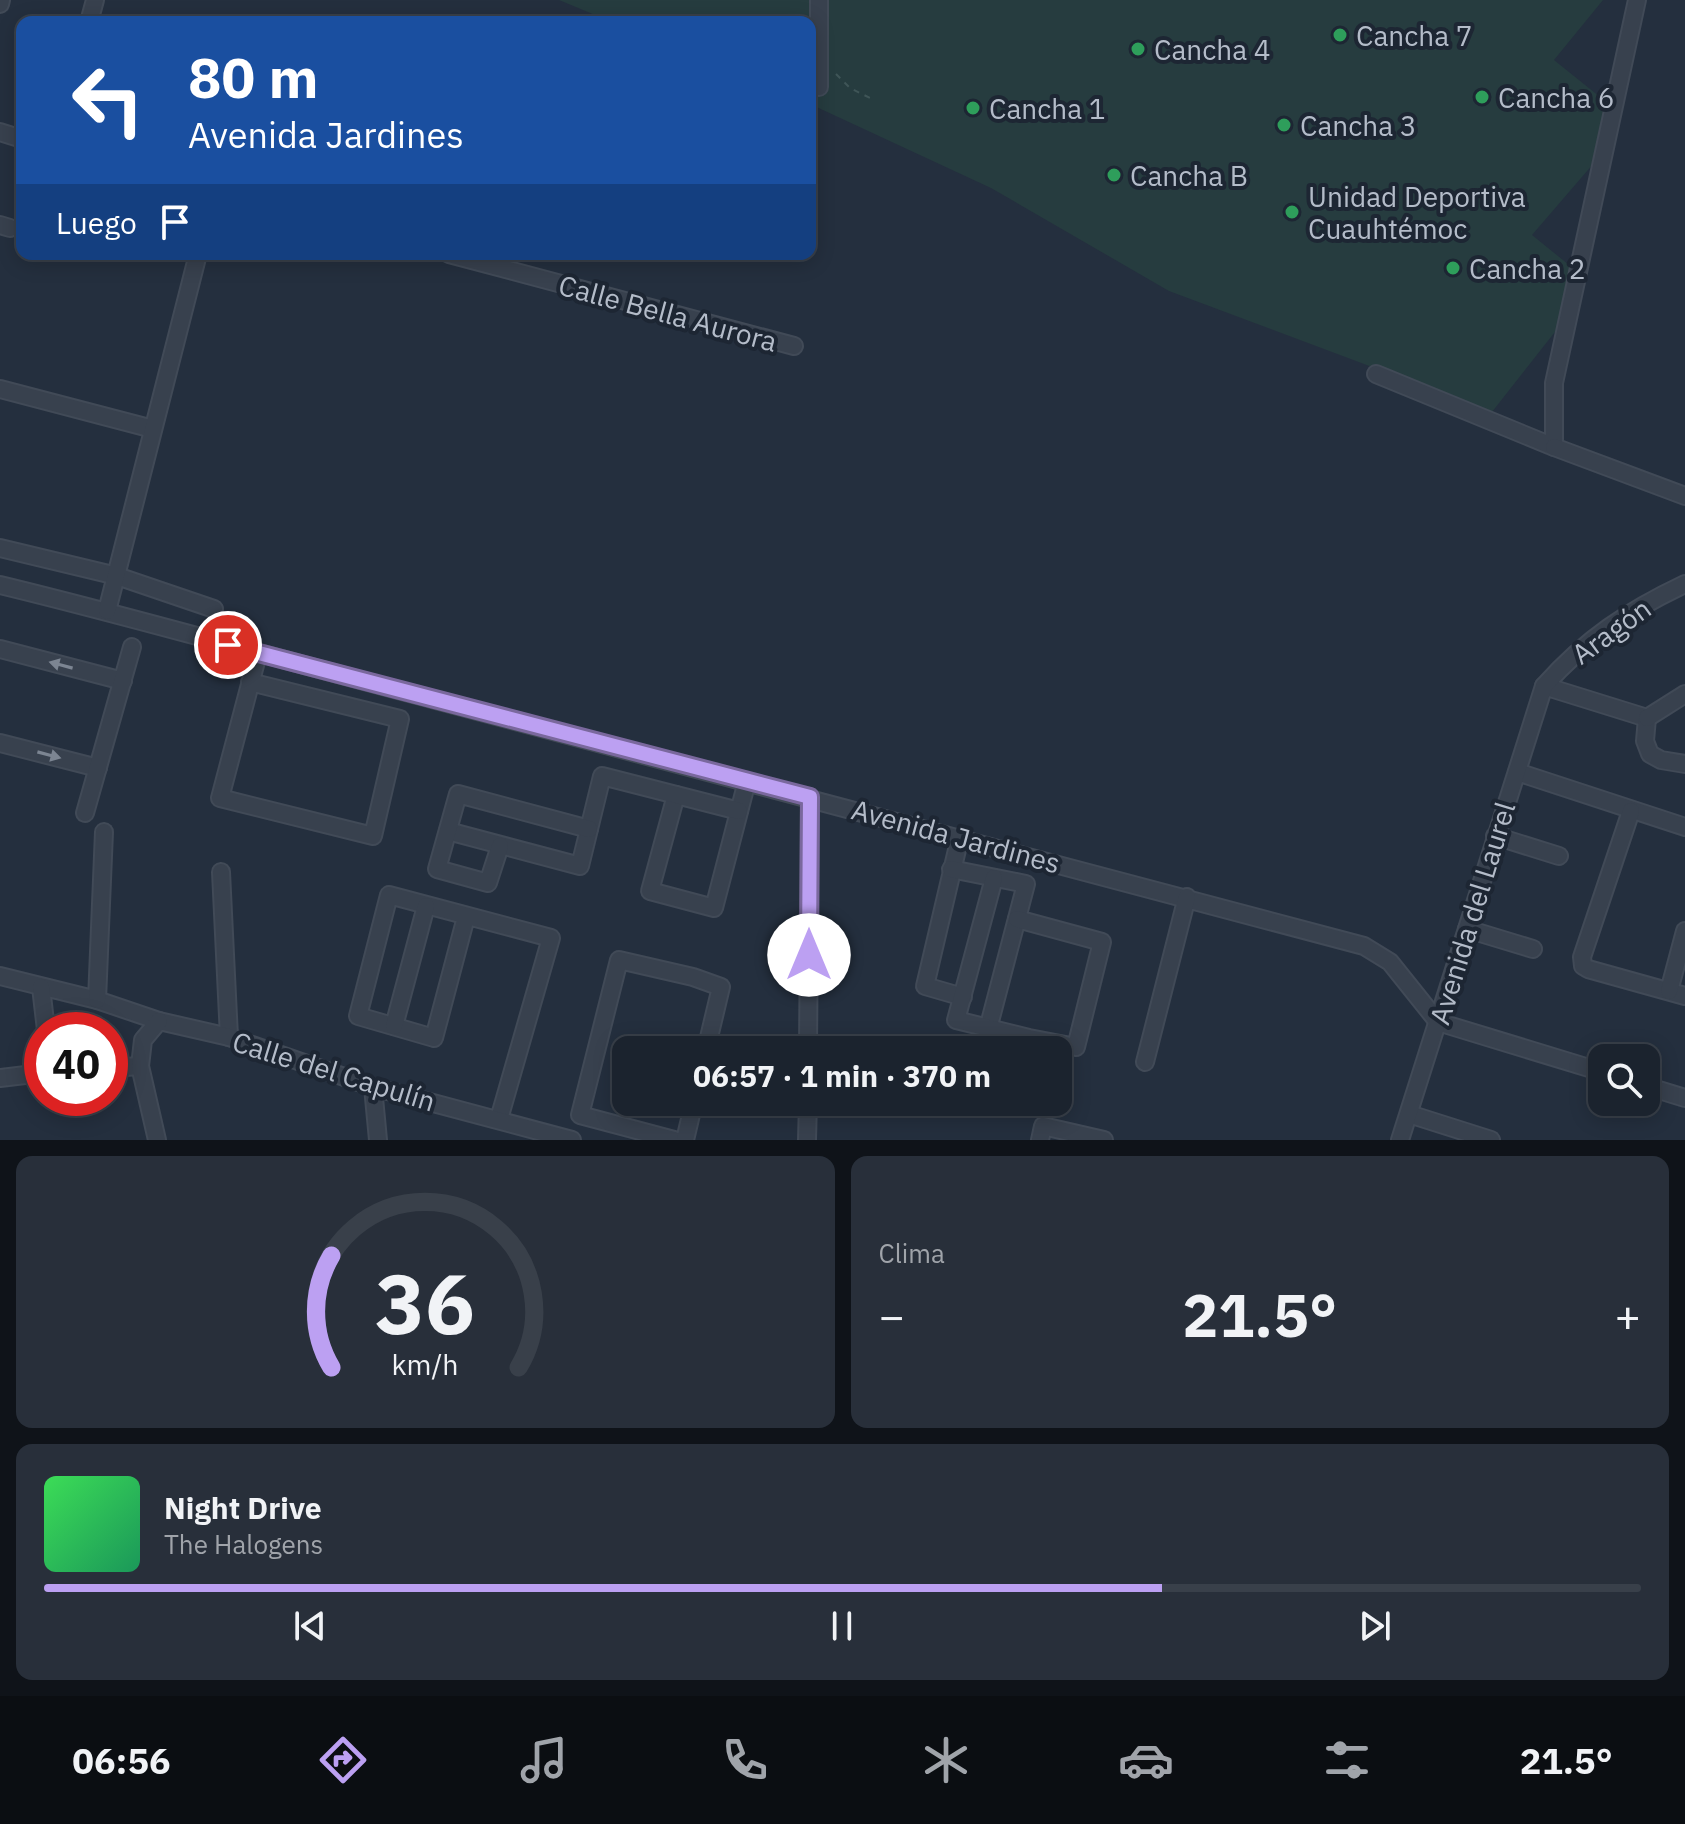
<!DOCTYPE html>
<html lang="es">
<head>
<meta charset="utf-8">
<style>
  body { margin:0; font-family:"IBM Plex Sans",sans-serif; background:#282f3a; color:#f1f3f6; height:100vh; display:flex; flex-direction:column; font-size:30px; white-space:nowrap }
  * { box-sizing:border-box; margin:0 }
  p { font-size:26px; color:#a0a4aa }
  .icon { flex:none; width:44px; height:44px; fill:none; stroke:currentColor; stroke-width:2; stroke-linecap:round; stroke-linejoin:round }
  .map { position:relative; height:1140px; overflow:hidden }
  .details { display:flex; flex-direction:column; gap:16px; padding:16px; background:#0f1319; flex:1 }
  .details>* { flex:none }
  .hud { position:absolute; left:16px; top:16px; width:800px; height:244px; border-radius:16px; box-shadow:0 4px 20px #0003,0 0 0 2px #39404a; background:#1a4fa0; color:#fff; overflow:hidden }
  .fabs { position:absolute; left:1588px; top:1044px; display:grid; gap:16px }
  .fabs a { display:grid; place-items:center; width:72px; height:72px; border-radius:16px; background:#1b232e; box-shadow:0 4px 20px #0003,0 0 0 2px #39404a; font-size:40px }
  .speed { position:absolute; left:24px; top:1012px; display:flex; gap:16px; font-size:40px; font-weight:700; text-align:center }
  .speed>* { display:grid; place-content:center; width:104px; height:104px; border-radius:50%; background:#1b232e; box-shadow:0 4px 20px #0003,0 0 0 2px #39404a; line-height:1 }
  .speed .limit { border:12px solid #d22; background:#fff; color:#111 }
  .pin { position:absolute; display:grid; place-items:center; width:68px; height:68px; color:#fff; margin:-34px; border:4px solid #fff; border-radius:50%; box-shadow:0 2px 8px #0007 }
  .me { position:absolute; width:88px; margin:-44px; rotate:0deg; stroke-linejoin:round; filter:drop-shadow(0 0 6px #0008) }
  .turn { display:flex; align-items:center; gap:28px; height:168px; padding:0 40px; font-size:36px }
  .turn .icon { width:104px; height:104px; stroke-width:2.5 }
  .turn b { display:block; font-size:56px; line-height:68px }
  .then { display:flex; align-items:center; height:76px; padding:0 40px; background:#0003; gap:16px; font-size:30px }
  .big { font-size:60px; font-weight:800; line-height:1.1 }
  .details .tile { flex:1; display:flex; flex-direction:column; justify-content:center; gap:12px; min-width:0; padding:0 28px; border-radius:16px; background:#282f3a }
  .details .dial { align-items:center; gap:0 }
  .dial svg { height:208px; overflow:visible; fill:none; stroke:#39404a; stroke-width:7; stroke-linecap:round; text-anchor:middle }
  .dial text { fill:#f1f3f6; stroke:none }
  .song { display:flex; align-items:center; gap:24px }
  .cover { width:96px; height:96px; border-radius:12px; background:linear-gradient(135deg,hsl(130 70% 55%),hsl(150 70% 35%)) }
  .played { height:8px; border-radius:4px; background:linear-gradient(90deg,#bca0f2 70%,#39404a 70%) }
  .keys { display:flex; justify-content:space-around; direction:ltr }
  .heat { display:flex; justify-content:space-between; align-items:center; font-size:44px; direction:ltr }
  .details .tiles { flex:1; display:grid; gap:16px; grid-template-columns:1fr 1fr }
  .tile:last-child { grid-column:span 2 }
  .trip { position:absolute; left:612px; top:1036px; width:460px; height:80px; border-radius:16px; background:#1b232e; box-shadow:0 4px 20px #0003,0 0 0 2px #39404a; font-weight:800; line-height:80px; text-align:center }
  .menu { display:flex; height:128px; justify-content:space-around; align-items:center; background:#0b0e12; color:#a0a4aa }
  .menu .icon { width:56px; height:56px }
  .menu .current { color:#bca0f2 }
  .menu b { font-size:36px; color:#f1f3f6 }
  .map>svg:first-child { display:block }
</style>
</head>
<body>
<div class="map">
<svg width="1685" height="1140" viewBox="0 0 1685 1140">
  <rect width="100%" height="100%" fill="#242f3e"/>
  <path fill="#263c3f" d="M559,0h1044l-49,60 56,45 -10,51 -68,79 42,34 -12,54 -70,89 -323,-121 -178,-103 -181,-84v-82h-198z"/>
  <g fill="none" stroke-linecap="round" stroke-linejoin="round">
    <defs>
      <g id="minor">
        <path d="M0,4l1,-4"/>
        <path d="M89,22l6,-22"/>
        <path d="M819,87v-87"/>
        <path d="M0,132l22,7"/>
        <path d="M0,225l10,3"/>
        <path d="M449,254l345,92"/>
        <path d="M1376,374l178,73v-64l83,-383"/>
        <path d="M0,389l153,40"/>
        <path d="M1554,447l131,49"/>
        <path d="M0,548l117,28 97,33"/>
        <path d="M0,585c145,35 288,77 432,114 311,81 622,162 932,247l26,16 48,60 164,50"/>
        <path d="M107,611l91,-357"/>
        <path d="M0,649l123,32"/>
        <path d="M250,682l150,37 -27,117 -153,-38 38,-144"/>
        <path d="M1544,686l103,32"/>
        <path d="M1647,718l-2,23 5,13 11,6 24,4"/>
        <path d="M1647,718l38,-24"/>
        <path d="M0,743l98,25"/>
        <path d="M1517,772l168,55"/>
        <path d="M676,795l-26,96 64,17 33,-127"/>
        <path d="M1631,811l-49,146 1,9 5,3 97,27"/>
        <path d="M85,813l47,-166"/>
        <path d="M448,831l132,35 22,-90 137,35"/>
        <path d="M1495,836l64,20"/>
        <path d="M960,837l-35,149 38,11"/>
        <path d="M500,846l-12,37 -51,-14 21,-75 131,35"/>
        <path d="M951,869l75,15 -38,145"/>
        <path d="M221,872l8,165"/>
        <path d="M994,878l-38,142 73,18 47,9 26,-105 -85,-23"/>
        <path d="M466,917l-32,121 -76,-22 31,-121 162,43 -52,181"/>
        <path d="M1467,929l66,20"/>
        <path d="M0,976l97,24 62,21 70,16 144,50 199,53"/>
        <path d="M41,987l5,43"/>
        <path d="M1669,991l16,-60"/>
        <path d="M97,1000l7,-168"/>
        <path d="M394,1026l32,-120"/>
        <path d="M808,1050l2,-253"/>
        <path d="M1145,1062l42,-165"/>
        <path d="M110,1068l30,-2"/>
        <path d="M0,1078l42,-5"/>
        <path d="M1646,1086l39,12"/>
        <path d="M373,1087l5,53"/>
        <path d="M1409,1114l82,26"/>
        <path d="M157,1140l-17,-74 3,-26 16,-19"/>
        <path d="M674,1140l-94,-25 39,-155 74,17 28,10 -15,63"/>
        <path d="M685,1140l9,-38"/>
        <path d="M807,1140l1,-38"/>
        <path d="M1040,1140l3,-14 61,14"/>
        <path d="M1400,1140l144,-454c42,-47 84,-75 141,-102"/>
      </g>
    </defs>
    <use href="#minor" stroke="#414a57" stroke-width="20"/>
    <path stroke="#3f5557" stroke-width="2" stroke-dasharray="6 6" stroke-linecap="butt" d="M836,74l14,14 24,12"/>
    <use href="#minor" stroke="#38414e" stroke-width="16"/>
  </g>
  <defs><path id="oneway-solid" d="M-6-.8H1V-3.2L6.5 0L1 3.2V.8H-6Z" transform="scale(2)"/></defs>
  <g fill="#7c8592">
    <use href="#oneway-solid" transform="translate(61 665) rotate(-165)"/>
    <use href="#oneway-solid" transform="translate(49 755) rotate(15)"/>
  </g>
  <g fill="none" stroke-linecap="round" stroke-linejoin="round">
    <defs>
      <path id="route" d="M228,645l582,152 -1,158"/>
    </defs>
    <use href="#route" stroke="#7a689d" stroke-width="20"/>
    <use href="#route" stroke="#bca0f2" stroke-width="14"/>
  </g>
  <g fill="#2e9e5b" stroke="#1d2633" stroke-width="3">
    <circle cx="1340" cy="35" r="8"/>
    <circle cx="1138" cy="49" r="8"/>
    <circle cx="1482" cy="97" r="8"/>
    <circle cx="973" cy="108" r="8"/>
    <circle cx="1284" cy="125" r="8"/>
    <circle cx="1114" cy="175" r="8"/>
    <circle cx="1292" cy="212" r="8"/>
    <circle cx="1453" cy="268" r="8"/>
  </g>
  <g text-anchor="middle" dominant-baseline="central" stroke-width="8" stroke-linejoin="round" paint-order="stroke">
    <g font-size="28" fill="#b4bcc9" stroke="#1d2633" text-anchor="start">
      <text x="1356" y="35">Cancha 7</text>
      <text x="1154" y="49">Cancha 4</text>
      <text x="1498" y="97">Cancha 6</text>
      <text x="989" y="108">Cancha 1</text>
      <text x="1300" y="125">Cancha 3</text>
      <text x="1130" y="175">Cancha B</text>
      <text x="1308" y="196">Unidad Deportiva<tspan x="1308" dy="32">Cuauhtémoc</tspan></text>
      <text x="1469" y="268">Cancha 2</text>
    </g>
    <g font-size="28" fill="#b4bcc9" stroke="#1d2633">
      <text transform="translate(668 313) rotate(15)">Calle Bella Aurora</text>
      <text transform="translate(1611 631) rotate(-36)">Aragón</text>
      <text transform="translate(956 836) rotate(15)">Avenida Jardines</text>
      <text transform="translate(1472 913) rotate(-73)">Avenida del Laurel</text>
      <text transform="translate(334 1071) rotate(17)">Calle del Capulín</text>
    </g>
  </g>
</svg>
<div class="fabs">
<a><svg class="icon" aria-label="search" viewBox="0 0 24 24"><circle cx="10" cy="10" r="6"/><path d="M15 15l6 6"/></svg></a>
</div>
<div class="speed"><div class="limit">40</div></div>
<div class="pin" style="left:228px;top:645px;background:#d93025"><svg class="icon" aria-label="arrive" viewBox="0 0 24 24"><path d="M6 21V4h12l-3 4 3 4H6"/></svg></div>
<svg class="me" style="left:809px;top:955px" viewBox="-20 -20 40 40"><circle r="19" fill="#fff"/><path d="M0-13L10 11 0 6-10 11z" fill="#bca0f2"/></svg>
<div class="trip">06:57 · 1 min · 370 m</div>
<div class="hud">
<div class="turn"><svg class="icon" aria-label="left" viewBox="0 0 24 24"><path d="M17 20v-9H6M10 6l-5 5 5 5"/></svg><div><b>80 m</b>Avenida Jardines</div></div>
<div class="then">Luego<svg class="icon" aria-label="arrive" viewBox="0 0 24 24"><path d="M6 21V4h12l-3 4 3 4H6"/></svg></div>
</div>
</div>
<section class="details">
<div class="tiles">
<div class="tile dial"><svg viewBox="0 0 100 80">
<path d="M14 69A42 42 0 1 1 86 69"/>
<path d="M14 69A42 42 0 0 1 14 26" stroke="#bca0f2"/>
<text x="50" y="56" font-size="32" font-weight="700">36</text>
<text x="50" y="72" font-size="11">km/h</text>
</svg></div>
<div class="tile"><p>Clima</p>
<div class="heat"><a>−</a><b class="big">21.5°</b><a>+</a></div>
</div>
<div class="tile">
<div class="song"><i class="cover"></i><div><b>Night Drive</b><p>The Halogens</p></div></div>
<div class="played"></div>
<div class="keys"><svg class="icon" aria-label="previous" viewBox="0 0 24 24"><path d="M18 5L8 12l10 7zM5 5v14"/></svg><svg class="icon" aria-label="pause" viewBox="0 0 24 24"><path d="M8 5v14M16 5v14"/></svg><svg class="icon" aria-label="next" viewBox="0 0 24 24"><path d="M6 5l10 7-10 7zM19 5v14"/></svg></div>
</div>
</div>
</section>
<nav class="menu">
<b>06:56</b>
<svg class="icon current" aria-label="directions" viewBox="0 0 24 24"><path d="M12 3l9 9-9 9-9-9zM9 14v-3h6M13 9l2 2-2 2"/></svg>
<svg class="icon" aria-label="music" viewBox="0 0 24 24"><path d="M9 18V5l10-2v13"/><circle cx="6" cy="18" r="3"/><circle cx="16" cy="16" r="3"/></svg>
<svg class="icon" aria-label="phone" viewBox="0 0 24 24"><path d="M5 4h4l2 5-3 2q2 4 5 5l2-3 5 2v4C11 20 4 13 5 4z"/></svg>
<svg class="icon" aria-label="climate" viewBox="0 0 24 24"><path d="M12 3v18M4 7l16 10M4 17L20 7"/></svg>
<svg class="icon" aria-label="car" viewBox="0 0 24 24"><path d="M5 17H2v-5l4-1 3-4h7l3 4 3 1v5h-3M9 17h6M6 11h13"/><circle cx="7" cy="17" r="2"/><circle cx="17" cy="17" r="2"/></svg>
<svg class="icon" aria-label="filters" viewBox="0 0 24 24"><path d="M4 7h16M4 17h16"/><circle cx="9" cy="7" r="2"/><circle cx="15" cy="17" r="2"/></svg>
<b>21.5°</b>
</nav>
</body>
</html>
